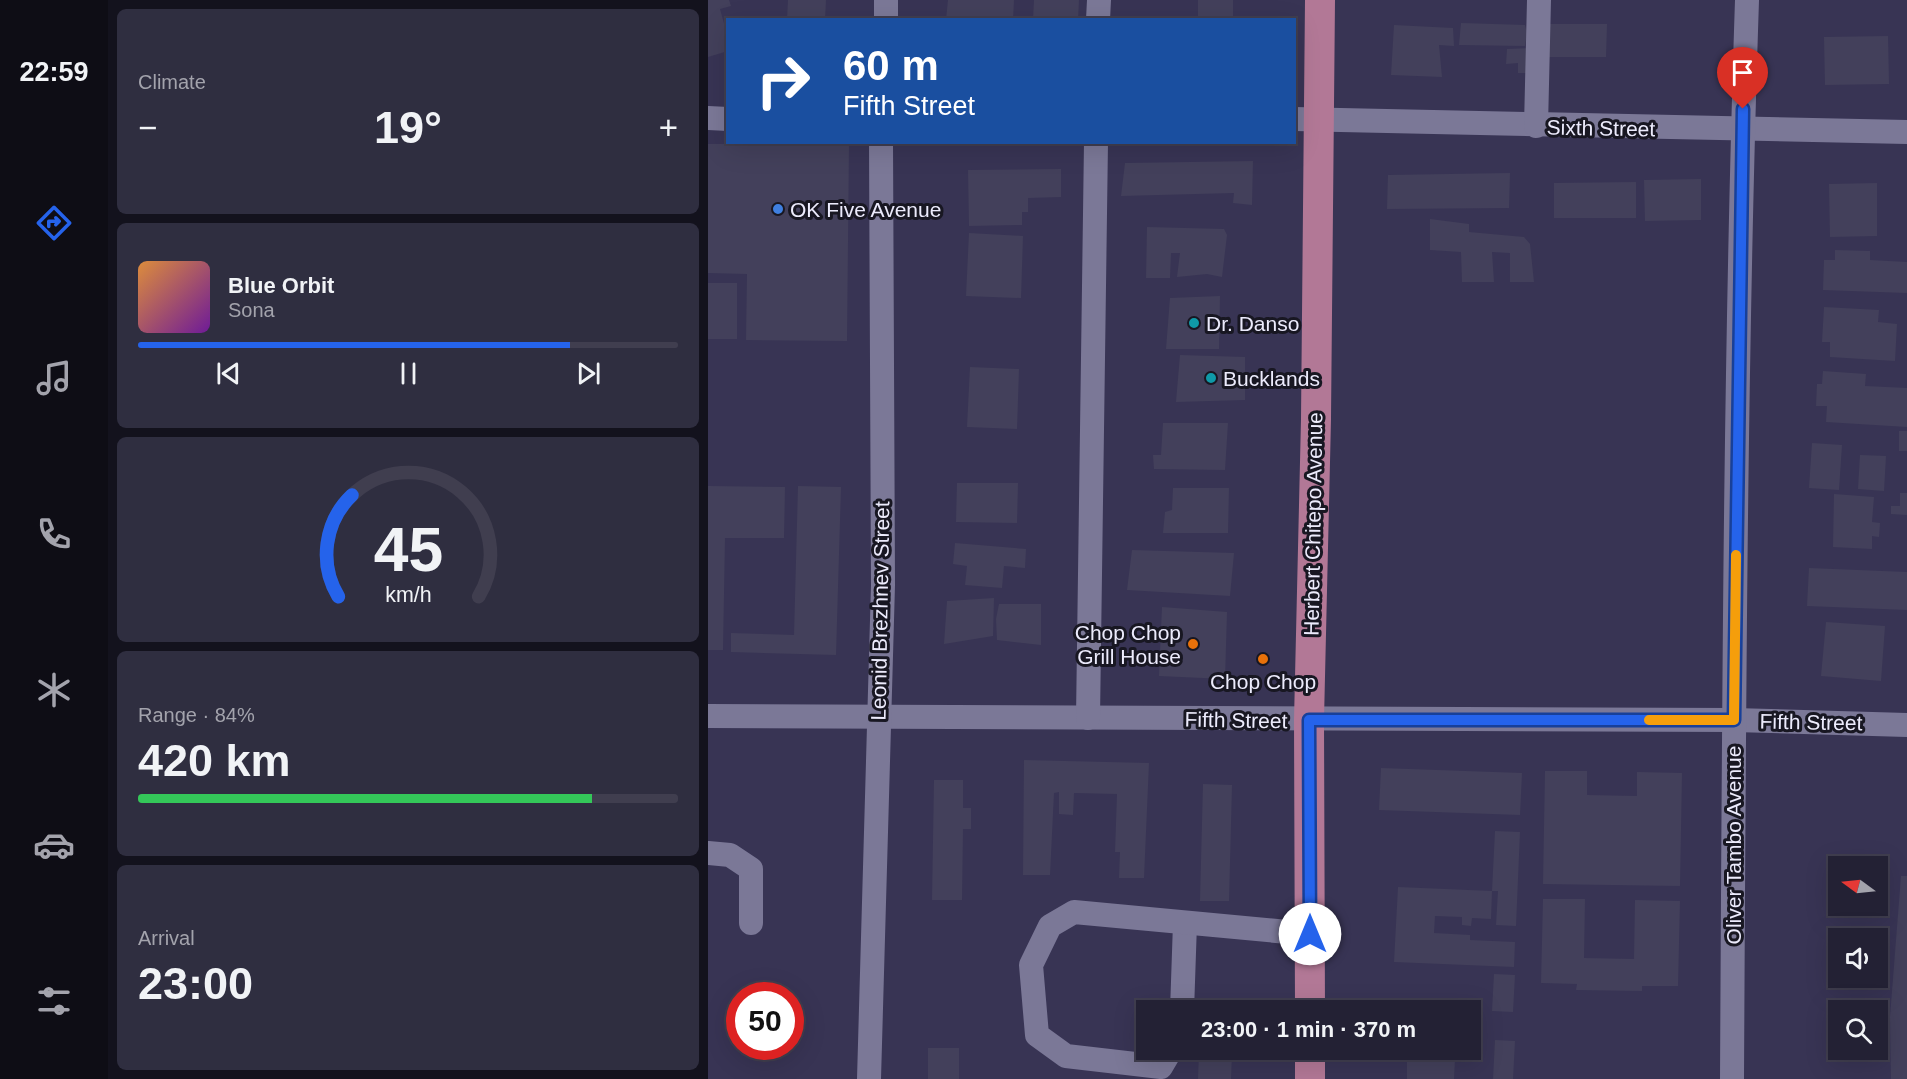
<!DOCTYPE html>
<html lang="en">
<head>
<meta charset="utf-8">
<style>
  body { margin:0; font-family:Arial,sans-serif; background:#2f2e40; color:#f1f3f6; height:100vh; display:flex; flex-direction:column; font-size:22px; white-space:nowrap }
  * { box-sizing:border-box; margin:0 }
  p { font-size:20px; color:#a3a3ac }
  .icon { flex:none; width:33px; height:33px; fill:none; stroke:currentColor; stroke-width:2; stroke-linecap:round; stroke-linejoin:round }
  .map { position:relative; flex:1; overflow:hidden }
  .panel { display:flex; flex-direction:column; gap:9px; padding:9px; background:#13121d; width:600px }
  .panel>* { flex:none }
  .top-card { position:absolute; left:18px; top:18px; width:570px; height:126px; border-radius:0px; box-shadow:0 6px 24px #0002,0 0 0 2px #403e4f; background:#1a4fa0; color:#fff; overflow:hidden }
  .needle { width:39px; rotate:285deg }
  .tools { position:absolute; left:1120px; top:856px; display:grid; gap:12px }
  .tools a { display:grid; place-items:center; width:60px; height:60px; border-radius:0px; background:#232134; box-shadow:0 6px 24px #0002,0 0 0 2px #403e4f; font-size:30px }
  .speed { position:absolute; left:18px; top:982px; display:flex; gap:12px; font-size:30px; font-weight:700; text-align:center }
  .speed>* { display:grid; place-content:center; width:78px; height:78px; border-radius:50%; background:#232134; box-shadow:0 6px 24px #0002,0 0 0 2px #403e4f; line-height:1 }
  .speed .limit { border:9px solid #d22; background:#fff; color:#111 }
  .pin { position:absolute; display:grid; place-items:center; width:51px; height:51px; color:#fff; margin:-62px -26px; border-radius:50% 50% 50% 0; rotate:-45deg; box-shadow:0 0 6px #0007 }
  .pin .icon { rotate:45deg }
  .me { position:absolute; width:66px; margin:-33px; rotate:0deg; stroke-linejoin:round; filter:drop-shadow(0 0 4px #0008) }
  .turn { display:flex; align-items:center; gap:21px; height:126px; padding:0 18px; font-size:27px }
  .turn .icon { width:78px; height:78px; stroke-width:2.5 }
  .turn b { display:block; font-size:42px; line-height:51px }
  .big { font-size:45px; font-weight:700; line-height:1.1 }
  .panel .card { flex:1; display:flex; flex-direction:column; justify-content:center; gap:9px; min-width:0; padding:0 21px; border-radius:9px; background:#2f2e40 }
  .panel .dial { align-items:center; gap:0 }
  .dial svg { height:156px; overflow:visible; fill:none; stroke:#403e4f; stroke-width:7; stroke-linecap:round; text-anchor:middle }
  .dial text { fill:#f1f3f6; stroke:none }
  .song { display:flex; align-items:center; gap:18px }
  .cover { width:72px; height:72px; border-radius:9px; background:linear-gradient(135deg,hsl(30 70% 55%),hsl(280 70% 35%)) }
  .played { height:6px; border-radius:3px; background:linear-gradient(90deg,#2563eb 80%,#403e4f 80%) }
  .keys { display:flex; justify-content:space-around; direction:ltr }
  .heat { display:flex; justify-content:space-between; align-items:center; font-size:33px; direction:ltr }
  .charge { height:9px; border-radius:4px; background:linear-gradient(90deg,#34c759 84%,#403e4f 0) }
  .trip { position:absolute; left:428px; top:1000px; width:345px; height:60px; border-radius:0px; background:#232134; box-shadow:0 6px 24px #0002,0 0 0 2px #403e4f; font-weight:700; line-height:60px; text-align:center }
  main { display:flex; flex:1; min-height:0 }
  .tabs { display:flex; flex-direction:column; width:108px; justify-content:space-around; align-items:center; background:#0e0d15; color:#a3a3ac }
  .tabs .icon { width:42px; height:42px }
  .tabs .on { color:#2563eb }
  .tabs b { font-size:27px; color:#f1f3f6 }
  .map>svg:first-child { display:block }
</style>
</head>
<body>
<main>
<nav class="tabs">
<b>22:59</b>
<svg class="icon on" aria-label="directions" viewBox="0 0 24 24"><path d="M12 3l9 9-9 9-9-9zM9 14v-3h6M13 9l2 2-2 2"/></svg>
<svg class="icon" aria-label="music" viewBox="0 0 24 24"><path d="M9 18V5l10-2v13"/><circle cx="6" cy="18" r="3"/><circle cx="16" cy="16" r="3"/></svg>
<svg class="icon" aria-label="phone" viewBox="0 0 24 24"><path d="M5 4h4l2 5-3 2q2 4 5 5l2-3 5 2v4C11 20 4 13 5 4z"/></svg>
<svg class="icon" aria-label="climate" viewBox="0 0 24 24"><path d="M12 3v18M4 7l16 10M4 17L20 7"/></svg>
<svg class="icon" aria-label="car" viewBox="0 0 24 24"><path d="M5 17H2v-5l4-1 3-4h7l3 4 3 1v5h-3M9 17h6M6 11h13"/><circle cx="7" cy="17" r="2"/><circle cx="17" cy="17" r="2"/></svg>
<svg class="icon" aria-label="filters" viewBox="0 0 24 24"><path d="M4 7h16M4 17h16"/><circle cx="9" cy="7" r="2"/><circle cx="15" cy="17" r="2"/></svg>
</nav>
<section class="panel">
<div class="card"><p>Climate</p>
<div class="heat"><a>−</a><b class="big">19°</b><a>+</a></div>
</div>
<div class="card">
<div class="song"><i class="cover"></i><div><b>Blue Orbit</b><p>Sona</p></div></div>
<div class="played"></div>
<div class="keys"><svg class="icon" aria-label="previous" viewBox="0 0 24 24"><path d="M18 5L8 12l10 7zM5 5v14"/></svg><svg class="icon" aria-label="pause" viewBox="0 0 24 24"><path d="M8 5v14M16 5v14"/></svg><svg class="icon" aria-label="next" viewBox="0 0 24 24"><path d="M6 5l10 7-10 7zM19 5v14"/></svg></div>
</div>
<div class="card dial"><svg viewBox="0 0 100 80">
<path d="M14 69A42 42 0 1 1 86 69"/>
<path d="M14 69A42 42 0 0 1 21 17" stroke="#2563eb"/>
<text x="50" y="56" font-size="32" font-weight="700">45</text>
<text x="50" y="72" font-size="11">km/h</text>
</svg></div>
<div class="card"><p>Range · 84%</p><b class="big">420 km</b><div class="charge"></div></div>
<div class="card"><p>Arrival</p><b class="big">23:00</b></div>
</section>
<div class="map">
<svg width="1199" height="1079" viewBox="0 0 1199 1079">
  <rect width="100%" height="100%" fill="#2f2c46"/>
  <path fill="#383454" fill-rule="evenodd" d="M0,0h1199v1079h-1199zM20,20h566v122h-566zM1131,867h39v39h-39zM1131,939h39v39h-39zM32,996h50v51h-50zM438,1011h324v39h-324zM1131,1011h39v39h-39z"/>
  <g fill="#43405b">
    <path d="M0,0h21l2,6 -11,3 8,29v13l-20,6z"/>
    <path d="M80,0h38l-1,20h-38z"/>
    <path d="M240,0h66l-1,20h-67z"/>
    <path d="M326,0h45l-1,20h-45z"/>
    <rect x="490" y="0" width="35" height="20"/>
    <path d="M753,23l64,2 2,8 -2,13 -66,-1z"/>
    <path d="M840,24h59l-1,33h-58z"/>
    <path d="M686,25l59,3 1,18 -15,-1 3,32 -51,-2z"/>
    <path d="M1180,36l1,48 -64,1 -1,-48z"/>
    <path d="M825,48v25h-15v-10l-12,1 1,-15z"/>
    <path d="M0,144h141l-2,197 -101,-1 1,-66 -39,-1z"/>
    <path d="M545,161l-1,44 -19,-2 1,-10 -113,3 4,-33z"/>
    <path d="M353,169v28l-33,1v14h-6v13l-53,1 -1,-56z"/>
    <path d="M802,173l-1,35 -122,1 1,-34z"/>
    <path d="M993,179v41l-56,1 -1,-41z"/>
    <path d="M928,182v36h-82v-35z"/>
    <path d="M1169,183v53l-47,1 -1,-53z"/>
    <path d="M722,219l39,5v8l55,5 6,7 4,38h-24v-29l-18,-1 2,30h-32l-1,-30 -31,-2z"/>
    <path d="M439,227l77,2 3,6 -5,42 -15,-3 -30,3 3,-24h-9l-1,25h-24z"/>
    <path d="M261,233l54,3 -2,62 -55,-2z"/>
    <path d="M1127,250l35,1v9l37,2v31l-84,-3 1,-30h11z"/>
    <rect x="0" y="283" width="29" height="56"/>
    <path d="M512,296l-1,53h-53l4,-51z"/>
    <path d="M1116,307l55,3 -1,12 19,2 -2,37 -65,-4v-15h-8z"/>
    <path d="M472,355l65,2v43l-69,2z"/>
    <path d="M262,367l49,2 -2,60 -50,-2z"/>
    <path d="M1115,371l43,3 -1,12 42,2v39l-81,-5 1,-16h-11l1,-22h5z"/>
    <path d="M455,423h65l-3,47 -71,-1 -1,-14h8z"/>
    <rect x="1191" y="431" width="8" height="20"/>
    <path d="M1104,443l30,2 -3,45 -30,-2z"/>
    <path d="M1152,455l26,1 -2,35 -26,-2z"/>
    <path d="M249,483h61l-1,40 -61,-1z"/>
    <path d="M0,486l77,1 -1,51h-59l-2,112h-15z"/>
    <path d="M90,486l43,1 -5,168 -105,-3v-19l63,2z"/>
    <path d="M465,488h56l-1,45h-65l2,-21 7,-2z"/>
    <path d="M1192,493h7v22l-16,-1v-8h9z"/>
    <path d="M1126,494l40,3 -2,25 8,1 -1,14 -7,-1v13l-39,-2z"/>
    <path d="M247,543l71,6 -1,19 -21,-2 -2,22 -37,-3 2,-19 -14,-2z"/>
    <path d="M424,550l102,3 -4,43 -103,-6z"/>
    <path d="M1101,568l98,4v38l-100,-4z"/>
    <path d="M286,598l-1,38 -49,8 3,-43z"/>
    <path d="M291,604h42v41l-44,-5 -1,-21z"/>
    <path d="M454,607l65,5 -2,67 -66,-3z"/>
    <path d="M1118,622l59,4 -4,55 -60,-5z"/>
    <path d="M316,760l125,3 -5,115h-25l1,-26h-5l2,-58 -43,-1 -1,22 -14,-1v-22l-5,1 -4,82h-27z"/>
    <path d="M673,768l141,5 -2,42 -141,-5z"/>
    <path d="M837,771h42v24l50,1v-24l45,1 -2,113 -137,-2z"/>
    <path d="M226,780h29v28h8v21h-8l-1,71h-30z"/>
    <path d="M495,784l29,1 -3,116h-29z"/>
    <path d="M787,831l25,1 -4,94 -20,-1 2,-34h-6z"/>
    <path d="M1193,876h6v203h-16l-1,-62z"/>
    <path d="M690,887l94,4 -1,28 -19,-1 -1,8 -9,-1v-8l-27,-1 -1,17 36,2v5l45,2 -1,25 -120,-5z"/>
    <path d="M835,899h42l-1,59 50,1 1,-59 45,1 -2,85h-36v5l-66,-1 1,-6 -36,-1z"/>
    <path d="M786,974l21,1 -2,37 -21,-1z"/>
    <path d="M688,1004l76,2v5h-76z"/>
    <path d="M787,1040l20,1 -2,38h-20z"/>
    <rect x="220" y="1048" width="31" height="31"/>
    <path d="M687,1050h75v9h-15l-1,20h-47v-19h-13z"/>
    <path d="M491,1051l33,2 -1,26h-33z"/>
  </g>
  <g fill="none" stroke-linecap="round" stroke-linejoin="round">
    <g stroke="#7b7897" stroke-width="24">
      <path d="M178,20v-20"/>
      <path d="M390,20l1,-20"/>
      <path d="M0,118l20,1"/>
      <path d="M586,119l613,13"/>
      <path d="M828,126l3,-126"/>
      <path d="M0,716l1026,4 173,5"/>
      <path d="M380,718l8,-576"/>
      <path d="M0,853l22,2 21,14v54"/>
      <path d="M474,1011l3,-88"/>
      <path d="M463,1050l-10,17 -95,-11 -29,-21 -6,-70 19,-39 24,-14 235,22"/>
      <path d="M161,1079l14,-494 -2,-443"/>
      <path d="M1024,1079c2,-360 3,-720 15,-1079"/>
    </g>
    <g stroke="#b27896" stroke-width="30">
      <path d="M602,1011l-1,-291 7,-301 4,-419"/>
      <path d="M602,1050v29"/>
    </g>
  </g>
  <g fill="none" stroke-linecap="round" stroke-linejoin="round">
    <defs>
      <path id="route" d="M602,934l-1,-214h425l9,-611"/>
    </defs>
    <use href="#route" stroke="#184099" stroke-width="15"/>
    <use href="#route" stroke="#2563eb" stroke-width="10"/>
    <path stroke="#f59e0b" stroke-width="10" d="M941,720h85l2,-165"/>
  </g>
  <circle fill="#3f7fe0" stroke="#181722" stroke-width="2" cx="70" cy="209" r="6"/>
  <g fill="#0f9aa8" stroke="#181722" stroke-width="2">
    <circle cx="486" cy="323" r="6"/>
    <circle cx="503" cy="378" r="6"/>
  </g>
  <g fill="#e8710a" stroke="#181722" stroke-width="2">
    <circle cx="485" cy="644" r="6"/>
    <circle cx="555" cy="659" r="6"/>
  </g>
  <g text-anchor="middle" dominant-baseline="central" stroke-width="6" stroke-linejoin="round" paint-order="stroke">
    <g font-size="21" fill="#ecebfc" stroke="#181722">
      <text transform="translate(893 128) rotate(1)">Sixth Street</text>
      <text transform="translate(605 524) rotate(-89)">Herbert Chitepo Avenue</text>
      <text transform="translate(172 611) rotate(-89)">Leonid Brezhnev Street</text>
      <text transform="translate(528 720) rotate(1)">Fifth Street</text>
      <text transform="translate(1103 722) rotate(1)">Fifth Street</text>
      <text transform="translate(1025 845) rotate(-90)">Oliver Tambo Avenue</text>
    </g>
    <g font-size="21" fill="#ecebfc" stroke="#181722" text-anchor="start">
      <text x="82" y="209">OK Five Avenue</text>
      <text x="498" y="323">Dr. Danso</text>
      <text x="515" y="378">Bucklands</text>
      <text x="473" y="632" text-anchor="end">Chop Chop<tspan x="473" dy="24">Grill House</tspan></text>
      <text x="555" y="681" text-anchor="middle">Chop Chop</text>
    </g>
  </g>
</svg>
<div class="tools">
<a><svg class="needle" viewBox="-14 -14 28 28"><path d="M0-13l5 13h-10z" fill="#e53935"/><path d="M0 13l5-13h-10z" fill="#a3a3ac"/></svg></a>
<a><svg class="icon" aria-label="sound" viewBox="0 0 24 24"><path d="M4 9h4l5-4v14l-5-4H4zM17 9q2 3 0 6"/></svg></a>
<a><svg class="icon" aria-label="search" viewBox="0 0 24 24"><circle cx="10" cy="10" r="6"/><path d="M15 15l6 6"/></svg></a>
</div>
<div class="speed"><div class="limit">50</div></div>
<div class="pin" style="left:1035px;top:109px;background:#d93025"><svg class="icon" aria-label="arrive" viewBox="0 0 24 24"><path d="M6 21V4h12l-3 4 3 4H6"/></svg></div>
<svg class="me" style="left:602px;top:934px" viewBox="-20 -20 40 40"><circle r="19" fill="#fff"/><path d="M0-13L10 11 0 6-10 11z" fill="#2563eb"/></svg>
<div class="trip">23:00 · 1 min · 370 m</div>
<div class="top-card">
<div class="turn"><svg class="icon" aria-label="right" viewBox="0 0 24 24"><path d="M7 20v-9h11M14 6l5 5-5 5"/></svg><div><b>60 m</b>Fifth Street</div></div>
</div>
</div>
</main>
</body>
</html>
